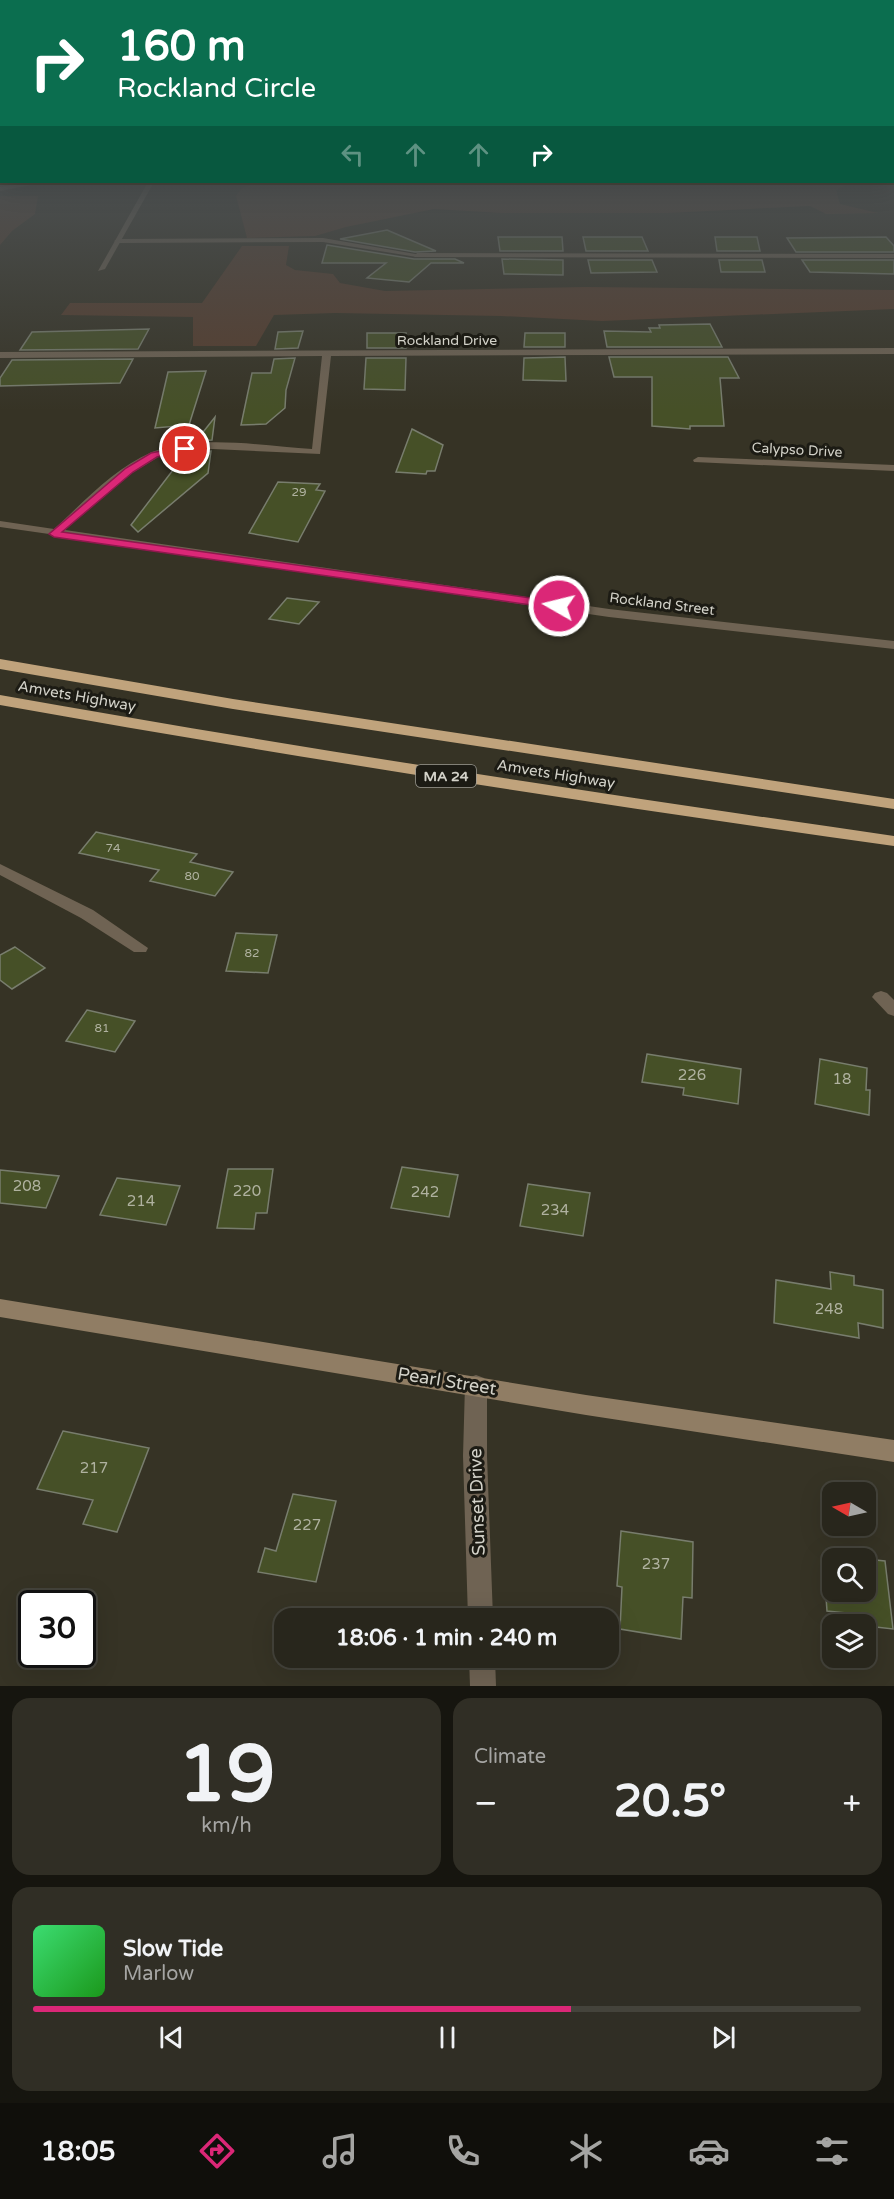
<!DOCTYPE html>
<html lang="en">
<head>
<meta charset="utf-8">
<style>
  body { margin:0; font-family:"Varela Round",sans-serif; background:#302e25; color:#f1f3f6; height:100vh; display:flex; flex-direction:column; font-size:22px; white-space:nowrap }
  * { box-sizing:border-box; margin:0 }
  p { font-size:20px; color:#a5a5a3 }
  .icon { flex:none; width:33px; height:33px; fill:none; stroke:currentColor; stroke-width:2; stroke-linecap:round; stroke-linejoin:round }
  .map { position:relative; height:1686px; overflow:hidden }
  .details { display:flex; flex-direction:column; gap:12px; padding:12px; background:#16150f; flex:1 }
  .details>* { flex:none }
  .top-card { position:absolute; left:0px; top:0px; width:894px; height:183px; box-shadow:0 6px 24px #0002,0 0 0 2px #44433b; background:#0b6e4f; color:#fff; overflow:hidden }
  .needle { width:39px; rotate:279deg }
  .fabs { position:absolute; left:822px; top:1482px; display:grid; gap:12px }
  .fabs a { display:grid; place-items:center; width:54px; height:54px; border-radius:12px; background:#28261c; box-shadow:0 6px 24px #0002,0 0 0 2px #44433b; font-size:30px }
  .speed { position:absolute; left:18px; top:1590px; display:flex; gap:12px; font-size:30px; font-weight:700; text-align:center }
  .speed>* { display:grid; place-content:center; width:78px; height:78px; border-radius:50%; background:#28261c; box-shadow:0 6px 24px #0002,0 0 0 2px #44433b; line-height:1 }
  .speed .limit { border:3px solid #111; border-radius:9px; background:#fff; color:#111 }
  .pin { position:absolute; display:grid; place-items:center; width:51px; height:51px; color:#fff; margin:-26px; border:3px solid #fff; border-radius:50%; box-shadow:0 2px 6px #0007 }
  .me { position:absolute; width:66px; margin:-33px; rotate:278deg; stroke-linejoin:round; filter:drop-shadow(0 0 4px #0008) }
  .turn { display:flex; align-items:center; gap:21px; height:126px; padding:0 18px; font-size:27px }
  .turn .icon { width:78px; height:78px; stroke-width:2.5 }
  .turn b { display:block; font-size:42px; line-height:51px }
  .lanes { display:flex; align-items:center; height:57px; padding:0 18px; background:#0003; justify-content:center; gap:30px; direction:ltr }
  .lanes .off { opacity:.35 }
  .big { font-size:45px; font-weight:700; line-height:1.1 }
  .details .tile { flex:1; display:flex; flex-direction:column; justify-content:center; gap:9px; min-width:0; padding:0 21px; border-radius:18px; background:#302e25 }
  .details .dial { align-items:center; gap:0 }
  .dial b { font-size:78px; line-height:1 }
  .song { display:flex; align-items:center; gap:18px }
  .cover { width:72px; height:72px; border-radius:9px; background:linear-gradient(135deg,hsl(140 70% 55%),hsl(120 70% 35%)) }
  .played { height:6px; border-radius:3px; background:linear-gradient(90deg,#db2777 65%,#44433b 65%) }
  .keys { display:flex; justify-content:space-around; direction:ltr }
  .heat { display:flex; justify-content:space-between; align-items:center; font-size:33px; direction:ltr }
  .details .tiles { flex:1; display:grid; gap:12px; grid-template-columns:1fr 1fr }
  .tile:last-child { grid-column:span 2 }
  .trip { position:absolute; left:274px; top:1608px; width:345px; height:60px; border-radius:18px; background:#28261c; box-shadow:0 6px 24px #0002,0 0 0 2px #44433b; font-weight:700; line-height:60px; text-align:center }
  .tabs { display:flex; height:96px; justify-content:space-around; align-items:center; background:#100f0b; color:#a5a5a3 }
  .tabs .icon { width:42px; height:42px }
  .tabs .current { color:#db2777 }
  .tabs b { font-size:27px; color:#f1f3f6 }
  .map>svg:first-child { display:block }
</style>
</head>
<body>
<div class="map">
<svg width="894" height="1686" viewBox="0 0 894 1686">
  <rect width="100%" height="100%" fill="#363325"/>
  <g fill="#563d2d">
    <path d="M262,182h591l-17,8 4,14 38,9 -52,1 -16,-8 -142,7h-166l-68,-4 -88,18 -31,9 -68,2 -11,-42 6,-8z"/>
    <path d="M0,196h38l-3,18 -23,17 -12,14z"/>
    <path d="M242,246h47l-3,19 9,5 38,4 7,9 45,8 200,-4 309,3v19l-292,12 -101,-5 -166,-3 -61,2 -18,31h-63v-29l-132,-2 9,-12h132z"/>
  </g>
  <g fill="#465027" stroke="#787d6d" stroke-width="1.5">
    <path d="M387,230l49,21 -21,1 -75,-13z"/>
    <path d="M498,237h64l1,14h-63z"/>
    <path d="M583,237h59l6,14h-62z"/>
    <path d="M715,237h42l3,14h-43z"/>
    <path d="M886,237l8,9v6h-98l-9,-14z"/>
    <path d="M327,245l87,14h41l9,4h-33l-22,19 -42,-4 19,-15h-64z"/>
    <path d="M502,259l61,1v15l-59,-1z"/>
    <path d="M588,260h64l5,12 -66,1z"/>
    <path d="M719,260h43l3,12h-44z"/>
    <path d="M802,260h92v14l-84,-2z"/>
    <path d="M710,324l12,23h-115l-3,-16 47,1 -2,-4h11l-1,-3z"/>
    <path d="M149,329l-11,20 -118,1 12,-18z"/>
    <path d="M303,331l-5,17 -23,1 3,-17z"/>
    <rect x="367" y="333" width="39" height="15"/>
    <path d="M525,333h40v14h-41z"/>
    <path d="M565,357l1,24 -43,-1 1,-22z"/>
    <path d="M609,357h119l11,21h-19l4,48h-34v3l-38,-3v-49h-38z"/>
    <path d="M295,358l-9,32 -1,18 -19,16 -25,1 11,-52h19l3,-14z"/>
    <path d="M366,358h40l-1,32 -41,-1z"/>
    <path d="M133,359l-13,24 -120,3v-8l12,-18z"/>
    <path d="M206,371l-17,54 -34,3 13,-56z"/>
    <path d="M215,417l-3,23 -16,1z"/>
    <path d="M412,429l31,16 -8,26h-8l-1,3 -30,-2z"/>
    <path d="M211,451l-3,22 -70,59 -7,-7 55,-72z"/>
    <path d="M278,482l42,2 -4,6 9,1 -27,51 -49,-9z"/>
    <path d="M287,598l32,4 -20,22 -30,-5z"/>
    <path d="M96,832l101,22 -7,8 43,10 -18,24 -65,-15 9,-11 -80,-17z"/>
    <path d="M236,933l41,2 -9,38 -42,-2z"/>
    <path d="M15,947l30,21 -33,21 -12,-9v-25z"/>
    <path d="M87,1010l48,11 -20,31 -49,-11z"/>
    <path d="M647,1054l94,15 -3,35 -55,-9 1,-7 -42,-6z"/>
    <path d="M820,1059l47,9 -1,22h4l-1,25 -54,-11z"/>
    <path d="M402,1167l56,8 -9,42 -58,-9z"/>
    <path d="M228,1169h45l-6,44h-11l-2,16 -37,-1z"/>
    <path d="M0,1170l59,6 -13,32 -46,-5z"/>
    <path d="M117,1178l63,8 -14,39 -66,-10z"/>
    <path d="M528,1184l62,9 -7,43 -63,-10z"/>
    <path d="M830,1272l24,4v9l29,5v38l-25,-5 1,15 -85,-15 2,-43 55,9z"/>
    <path d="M63,1431l86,17 -32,84 -34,-8 10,-24 -56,-11z"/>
    <path d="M293,1494l43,7 -20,81 -58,-10 7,-24 11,3z"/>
    <path d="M621,1531l72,11 -1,56 -9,-1 -2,42 -61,-10 2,-42 -5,-1z"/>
    <path d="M823,1554l36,4h-27v34h34v-33l19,2 8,68 -26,-3 -1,-11 -39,-4z"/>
  </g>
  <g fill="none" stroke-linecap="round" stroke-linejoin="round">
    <path fill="#6f6353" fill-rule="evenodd" d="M323,238l98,17 -4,2 -94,-15 -205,1 -4,-2 4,-2z"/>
    <g fill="#6f6353" fill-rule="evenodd">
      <path d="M34,182h12l-46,9v-4z"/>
      <path d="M148,182h6l-49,87 -7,2z"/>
      <path d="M417,253l477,1v4l-480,-1z"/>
      <path d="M894,348v6l-563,2 -11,98 -107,-5 -40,3 -13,4 -41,25 -54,49 544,79 285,32v8l-285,-32 -551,-81 -4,1 -5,-3 -49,-7v-6l54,8c30,-27 60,-61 98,-77 46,-18 112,-6 160,-3l10,-93 -322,2v-6z"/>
      <path d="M698,457l196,8v6l-200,-9 -1,-2z"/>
      <path d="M0,864l93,46 55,38 -2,4h-12l-53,-34 -81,-43z"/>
      <path d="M881,991l6,2 7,7v16l-6,-2 -16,-17 3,-4z"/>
      <path d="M476,1375l8,3 3,7v71l6,162h-25l-5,-162 2,-71 3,-7z"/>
      <path d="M469,1658h26l1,28h-26z"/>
    </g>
    <path fill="#907d64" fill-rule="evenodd" d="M0,1299l586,96 308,45v22l-308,-47 -586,-98z"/>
    <g fill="#c0a37c" fill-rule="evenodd">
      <path d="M0,659l233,40 661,100v10l-661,-100 -233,-40z"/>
      <path d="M0,695c297,53 595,98 894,141v10c-299,-42 -597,-88 -894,-141z"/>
    </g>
  </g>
  <linearGradient id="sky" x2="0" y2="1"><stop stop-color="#1e1c14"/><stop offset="0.43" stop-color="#4c5051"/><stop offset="1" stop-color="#4c5051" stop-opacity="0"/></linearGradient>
  <rect width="894" height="411" fill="url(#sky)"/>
  <path fill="#db2777" stroke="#8e194d" stroke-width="1.5" d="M185,446l3,1v4l-31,6 -24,15 -71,60 497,70 6,4 -6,3 -505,-72 -5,-3 77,-66 25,-15z"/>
  <g text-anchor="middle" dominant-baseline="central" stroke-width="6" stroke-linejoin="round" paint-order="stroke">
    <g font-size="12" fill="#b0b2a0">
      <text x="299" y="492">29</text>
      <text x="113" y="848">74</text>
      <text x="192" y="876">80</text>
      <text x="252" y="953">82</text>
      <text x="102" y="1028">81</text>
    </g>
    <g font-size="14" fill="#d3d2c9" stroke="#1c1b14">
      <text x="447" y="340">Rockland Drive</text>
      <text transform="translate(797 450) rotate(3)">Calypso Drive</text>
      <text transform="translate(662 604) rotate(7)">Rockland Street</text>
    </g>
    <rect fill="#1c1b14" stroke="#9c9b93" stroke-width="1.5" x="416" y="765" width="60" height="22" rx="4.5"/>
    <g font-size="14" font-weight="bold" fill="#d3d2c9">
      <text x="446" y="776">MA 24</text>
    </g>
    <g font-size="15" fill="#d3d2c9" stroke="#1c1b14">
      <text transform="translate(77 696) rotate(10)">Amvets Highway</text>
      <text transform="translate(556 774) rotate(9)">Amvets Highway</text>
    </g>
    <g font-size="15" fill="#b0b2a0">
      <text x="692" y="1075">226</text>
      <text x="842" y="1079">18</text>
      <text x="27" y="1186">208</text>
      <text x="247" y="1191">220</text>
      <text x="425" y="1192">242</text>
      <text x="141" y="1201">214</text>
      <text x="555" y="1210">234</text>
      <text x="829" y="1309">248</text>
      <text x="94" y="1468">217</text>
      <text x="307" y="1525">227</text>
      <text x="656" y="1564">237</text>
    </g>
    <g font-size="18" fill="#d3d2c9" stroke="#1c1b14">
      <text transform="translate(447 1381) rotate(9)">Pearl Street</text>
      <text transform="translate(477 1502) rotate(-92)">Sunset Drive</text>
    </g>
  </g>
</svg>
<div class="fabs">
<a><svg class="needle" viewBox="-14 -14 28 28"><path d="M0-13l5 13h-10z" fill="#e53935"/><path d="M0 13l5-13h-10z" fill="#a5a5a3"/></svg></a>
<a><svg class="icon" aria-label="search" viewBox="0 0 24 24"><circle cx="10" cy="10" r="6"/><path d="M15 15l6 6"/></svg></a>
<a><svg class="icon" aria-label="layers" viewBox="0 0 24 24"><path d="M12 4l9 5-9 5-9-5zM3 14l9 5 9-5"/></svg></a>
</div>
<div class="speed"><div class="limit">30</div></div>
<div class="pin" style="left:185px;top:449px;background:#d93025"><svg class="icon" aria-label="arrive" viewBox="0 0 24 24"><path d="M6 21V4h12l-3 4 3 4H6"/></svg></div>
<svg class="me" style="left:559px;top:606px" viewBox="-20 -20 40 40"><circle r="17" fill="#db2777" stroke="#fff" stroke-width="3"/><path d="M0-11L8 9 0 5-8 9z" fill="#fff"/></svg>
<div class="trip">18:06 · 1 min · 240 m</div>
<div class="top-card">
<div class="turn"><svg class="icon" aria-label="right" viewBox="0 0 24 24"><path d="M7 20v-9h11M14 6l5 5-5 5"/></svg><div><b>160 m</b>Rockland Circle</div></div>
<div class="lanes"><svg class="icon off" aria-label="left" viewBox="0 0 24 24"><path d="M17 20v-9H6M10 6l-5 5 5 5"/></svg><svg class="icon off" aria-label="ahead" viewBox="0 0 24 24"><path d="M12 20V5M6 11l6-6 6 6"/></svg><svg class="icon off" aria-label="ahead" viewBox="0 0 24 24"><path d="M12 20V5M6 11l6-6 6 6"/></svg><svg class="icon" aria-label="right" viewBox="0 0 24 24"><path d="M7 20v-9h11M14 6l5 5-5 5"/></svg></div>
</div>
</div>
<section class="details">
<div class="tiles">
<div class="tile dial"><b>19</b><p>km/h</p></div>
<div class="tile"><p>Climate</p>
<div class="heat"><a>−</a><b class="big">20.5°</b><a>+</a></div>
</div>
<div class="tile">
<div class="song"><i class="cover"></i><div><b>Slow Tide</b><p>Marlow</p></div></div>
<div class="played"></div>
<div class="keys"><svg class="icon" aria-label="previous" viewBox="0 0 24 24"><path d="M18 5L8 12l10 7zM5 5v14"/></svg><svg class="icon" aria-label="pause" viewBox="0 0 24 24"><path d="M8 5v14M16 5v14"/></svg><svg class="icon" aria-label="next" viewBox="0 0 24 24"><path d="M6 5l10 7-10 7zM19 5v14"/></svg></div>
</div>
</div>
</section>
<nav class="tabs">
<b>18:05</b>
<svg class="icon current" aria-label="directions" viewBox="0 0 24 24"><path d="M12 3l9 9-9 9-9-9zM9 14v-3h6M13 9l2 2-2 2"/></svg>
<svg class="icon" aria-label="music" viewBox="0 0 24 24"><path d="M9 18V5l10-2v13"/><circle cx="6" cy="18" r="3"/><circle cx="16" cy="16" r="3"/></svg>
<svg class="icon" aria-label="phone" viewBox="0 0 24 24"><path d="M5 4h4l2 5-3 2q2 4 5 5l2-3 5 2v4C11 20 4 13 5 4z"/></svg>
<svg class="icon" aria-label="climate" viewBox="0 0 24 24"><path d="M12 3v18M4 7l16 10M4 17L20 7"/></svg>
<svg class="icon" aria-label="car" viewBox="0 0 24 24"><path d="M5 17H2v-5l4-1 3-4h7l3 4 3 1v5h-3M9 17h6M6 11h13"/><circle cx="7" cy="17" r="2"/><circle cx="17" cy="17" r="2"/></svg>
<svg class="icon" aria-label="filters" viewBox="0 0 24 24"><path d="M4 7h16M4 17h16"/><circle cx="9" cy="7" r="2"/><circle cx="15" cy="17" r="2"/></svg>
</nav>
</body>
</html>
